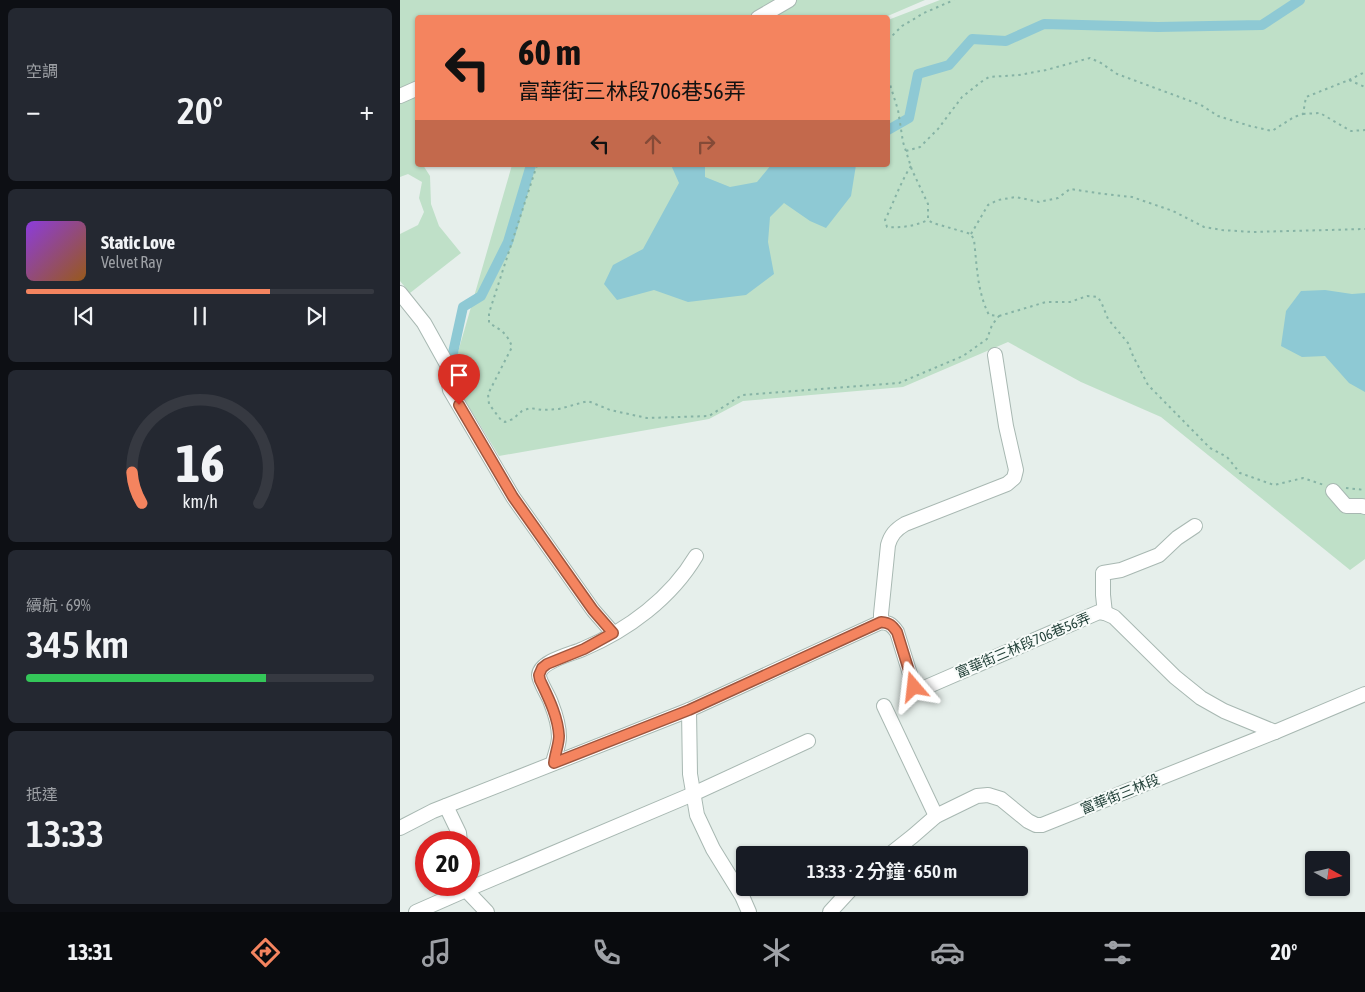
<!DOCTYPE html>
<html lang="zh-TW">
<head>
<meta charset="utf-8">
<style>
  body { margin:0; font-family:"Asap Condensed","Noto Sans TC",sans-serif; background:#242831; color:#f1f3f6; height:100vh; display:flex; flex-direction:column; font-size:19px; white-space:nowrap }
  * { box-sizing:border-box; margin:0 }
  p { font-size:16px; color:#9ea1a6 }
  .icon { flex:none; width:28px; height:28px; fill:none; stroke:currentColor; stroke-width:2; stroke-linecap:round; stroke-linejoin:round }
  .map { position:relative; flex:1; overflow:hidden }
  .side { display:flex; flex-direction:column; gap:8px; padding:8px; background:#0d0f14; width:400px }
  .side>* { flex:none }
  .hud { position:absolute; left:15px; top:15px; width:475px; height:152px; border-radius:5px; box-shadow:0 1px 4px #0004; background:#f4845f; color:#111; overflow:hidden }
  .needle { width:32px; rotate:98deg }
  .buttons { position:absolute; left:905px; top:851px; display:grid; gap:10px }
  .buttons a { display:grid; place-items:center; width:45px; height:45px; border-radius:5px; background:#171b24; box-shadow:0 1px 4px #0004; font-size:25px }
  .speed { position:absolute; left:15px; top:831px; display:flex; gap:10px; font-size:25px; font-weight:700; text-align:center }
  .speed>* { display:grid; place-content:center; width:65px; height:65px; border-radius:50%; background:#171b24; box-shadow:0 1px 4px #0004; line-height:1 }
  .speed .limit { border:8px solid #d22; background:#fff; color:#111 }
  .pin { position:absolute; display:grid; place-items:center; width:42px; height:42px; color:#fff; margin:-51px -21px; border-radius:50% 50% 50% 0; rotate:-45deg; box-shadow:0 0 5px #0007 }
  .pin .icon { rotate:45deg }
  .me { position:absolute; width:55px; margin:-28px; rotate:343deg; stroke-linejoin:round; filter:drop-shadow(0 0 4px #0008) }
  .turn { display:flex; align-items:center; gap:18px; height:105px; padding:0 20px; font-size:22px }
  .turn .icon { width:65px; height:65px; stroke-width:2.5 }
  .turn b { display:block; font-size:35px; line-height:42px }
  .lanes { display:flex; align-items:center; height:48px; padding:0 20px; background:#0003; justify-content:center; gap:25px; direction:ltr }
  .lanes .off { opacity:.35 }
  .big { font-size:38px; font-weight:600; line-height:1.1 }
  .side .widget { flex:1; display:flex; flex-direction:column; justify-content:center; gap:8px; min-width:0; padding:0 18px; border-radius:8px; background:#242831 }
  .side .dial { align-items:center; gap:0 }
  .dial svg { height:130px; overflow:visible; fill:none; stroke:#363941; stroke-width:7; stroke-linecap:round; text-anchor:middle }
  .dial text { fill:#f1f3f6; stroke:none }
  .song { display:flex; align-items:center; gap:15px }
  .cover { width:60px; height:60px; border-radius:8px; background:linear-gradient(135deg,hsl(270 70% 55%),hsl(30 70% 35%)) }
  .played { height:5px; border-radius:2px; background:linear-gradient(90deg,#f4845f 70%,#363941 70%) }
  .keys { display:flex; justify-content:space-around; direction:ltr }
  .heat { display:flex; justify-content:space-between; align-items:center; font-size:28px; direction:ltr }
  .charge { height:8px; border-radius:4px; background:linear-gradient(90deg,#34c759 69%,#363941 0) }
  .trip { position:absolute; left:336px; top:846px; width:292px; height:50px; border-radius:5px; background:#171b24; box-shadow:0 1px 4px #0004; font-weight:600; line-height:50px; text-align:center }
  .menu { display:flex; height:80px; justify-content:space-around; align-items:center; background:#090b0e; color:#9ea1a6 }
  .menu .icon { width:35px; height:35px }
  .menu .active { color:#f4845f }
  .menu b { font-size:22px; color:#f1f3f6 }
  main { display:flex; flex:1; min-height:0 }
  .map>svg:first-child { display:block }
</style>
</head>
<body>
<main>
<section class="side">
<div class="widget"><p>空調</p>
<div class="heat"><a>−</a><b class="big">20°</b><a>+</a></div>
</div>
<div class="widget">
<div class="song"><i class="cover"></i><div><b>Static Love</b><p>Velvet Ray</p></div></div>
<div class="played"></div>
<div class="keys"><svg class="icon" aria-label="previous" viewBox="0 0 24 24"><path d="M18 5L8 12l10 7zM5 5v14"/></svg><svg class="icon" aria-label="pause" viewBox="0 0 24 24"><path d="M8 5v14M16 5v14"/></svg><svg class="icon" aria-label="next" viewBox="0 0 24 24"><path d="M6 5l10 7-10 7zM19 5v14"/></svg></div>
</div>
<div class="widget dial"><svg viewBox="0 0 100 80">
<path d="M14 69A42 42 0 1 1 86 69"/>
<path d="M14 69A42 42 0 0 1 8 50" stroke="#f4845f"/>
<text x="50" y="56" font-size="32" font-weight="700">16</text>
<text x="50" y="72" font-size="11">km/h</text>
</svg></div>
<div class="widget"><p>續航 · 69%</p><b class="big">345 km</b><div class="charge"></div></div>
<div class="widget"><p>抵達</p><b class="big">13:33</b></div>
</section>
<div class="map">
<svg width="965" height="912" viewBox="0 0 965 912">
  <rect width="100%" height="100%" fill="#e6efeb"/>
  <g fill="#bfe0c8">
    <path d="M0,0h525l-42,18h-465v147h5l7,11 1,28 8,22 22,27 -51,40 -10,-12v-47l18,-9 6,-13 -5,-14 3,-16 -14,-8 -8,3z"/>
    <path d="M540,0h425v559l-15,11 -189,-153 -80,-35 -73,-40 -105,45 -160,14 -34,18 -210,37 -41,-67 -2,-30 56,-194h376v-145z"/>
  </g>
  <g fill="#8ec9d4">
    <path d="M271,165h34v12l25,10 27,-5 14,-17h85l-5,31 -25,32 -16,-7 -26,-18 -14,14 -2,25 6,32 -28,21 -58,7 -34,-12 -37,10 -13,-16 9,-19 30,-16 36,-66z"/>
    <path d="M925,290l27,4 13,-1v99l-16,-9 -24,-27 -23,1 -21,-11 5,-35 15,-20z"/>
  </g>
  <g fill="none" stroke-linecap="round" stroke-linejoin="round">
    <g stroke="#8ec9d4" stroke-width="10">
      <path d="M488,130l21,-12 9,-44 31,-9 23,-26 34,2 38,-17 114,3 104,-2 38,-25"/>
      <path d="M49,371l14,-64 18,-11 27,-54 23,-77"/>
    </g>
    <defs>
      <g id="minor">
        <path d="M358,18l31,-18"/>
        <path d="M0,96l18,-8"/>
        <path d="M0,293l24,30 25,45c2,8 -1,14 1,22l63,107 80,113 20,23"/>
        <path d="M933,491l13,15h16l3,1"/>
        <path d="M705,613l-2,-18v-22l18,-3 38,-15 18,-17 18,-12"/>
        <path d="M481,622v-8l7,-69c3,-10 7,-15 17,-21l102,-40 7,-6 2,-8 -10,-44 -11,-71"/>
        <path d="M484,706l52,110"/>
        <path d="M289,710l1,64 7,41 16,34 29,47 7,16"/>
        <path d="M153,763c2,-9 6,-18 6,-26 0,-11 -4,-24 -8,-34 -2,-7 -12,-21 -12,-28 1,-14 33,-21 44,-26 45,-19 88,-51 113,-93"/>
        <path d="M46,806l13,27 1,9"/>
        <path d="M0,828l33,-17 256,-101 192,-88c9,1 11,3 16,10l17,55 5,2 5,-1 175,-76 6,1 9,4 61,60 26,21 23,13 51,21"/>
        <path d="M489,855l24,-19 23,-20 41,-20 11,-1 13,4 27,22 8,4h6l233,-93 90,-38"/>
        <path d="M65,885l1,5 21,22"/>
        <path d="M16,912l50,-22 227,-96 115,-53"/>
        <path d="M430,912l22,-24"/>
      </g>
    </defs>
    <use href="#minor" stroke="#a8b8b2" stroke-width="16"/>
    <g stroke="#86b3a5" stroke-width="2" stroke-dasharray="2.5 4" stroke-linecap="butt">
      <path d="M488,40l14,-14 22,-13 30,-13"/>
      <path d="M949,80l16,-8"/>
      <path d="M903,114l17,-1 31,18 14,-1"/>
      <path d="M506,151l14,-4 18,-18 24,-32 19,-15 8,-5 30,-2 27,-5 44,-12 11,5 16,11 84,31 17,11 32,10 22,5 22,-14 9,-3 3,-17 43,-17 16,7"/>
      <path d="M137,165l-48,148v10c12,7 18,10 23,24l-24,47 1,10 12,16 4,2 8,-3 9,-8 8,-3 12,2 17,-1 29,-8 22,9 37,8 62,-2 33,-21 157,-12 64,-27 24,-17 5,-14 7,-9 -10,-1c-12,-24 -12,-49 -15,-75l-3,-6 -38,-11 -5,-3v-16l-16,-34 -9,-28 -5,-32 -10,-32"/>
      <path d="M511,166c-11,17 -17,36 -26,54l2,7c15,1 28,-1 41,-7"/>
      <path d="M571,234l17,-29 10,-5 18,-3 23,5 19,-4 12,-9 34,5 28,3 41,14 31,16 18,3 30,2 113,-3"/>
      <path d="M599,316l47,-14h24l17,-6 11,1 4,7 6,15 20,24 5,13 15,29 62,63 17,9 13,16 34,12 29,-7 21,7"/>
      <path d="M946,488l19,2"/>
    </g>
    <use href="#minor" stroke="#fff" stroke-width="14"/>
  </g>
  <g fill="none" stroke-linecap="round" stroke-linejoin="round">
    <defs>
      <path id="route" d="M59,405l54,92 80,113 20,23 -29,16 -37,15 -5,4 -3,7 1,5c8,17 18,36 19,56 0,8 -4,18 -5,27l135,-53 192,-88c9,1 11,3 16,10l17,55"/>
    </defs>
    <use href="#route" stroke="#9f563e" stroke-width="12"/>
    <use href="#route" stroke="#f4845f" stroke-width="9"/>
  </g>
  <g text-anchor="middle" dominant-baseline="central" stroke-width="4" stroke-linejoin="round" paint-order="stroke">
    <g font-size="14" fill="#24423a" stroke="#f7fbf9">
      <text transform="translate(623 645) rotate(-23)">富華街三林段706巷56弄</text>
      <text transform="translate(720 794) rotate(-22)">富華街三林段</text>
    </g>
  </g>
</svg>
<div class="buttons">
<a><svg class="needle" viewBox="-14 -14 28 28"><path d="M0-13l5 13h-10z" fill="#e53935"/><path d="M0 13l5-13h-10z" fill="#9ea1a6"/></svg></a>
</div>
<div class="speed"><div class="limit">20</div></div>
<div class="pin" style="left:59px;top:405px;background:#d93025"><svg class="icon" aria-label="arrive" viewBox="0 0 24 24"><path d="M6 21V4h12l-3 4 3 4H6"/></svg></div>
<svg class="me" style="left:514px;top:687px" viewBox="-20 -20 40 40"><path d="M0-17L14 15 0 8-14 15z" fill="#f4845f" stroke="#fff" stroke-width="4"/></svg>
<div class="trip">13:33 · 2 分鐘 · 650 m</div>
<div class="hud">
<div class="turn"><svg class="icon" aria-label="left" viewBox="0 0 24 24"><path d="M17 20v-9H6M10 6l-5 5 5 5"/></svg><div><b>60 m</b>富華街三林段706巷56弄</div></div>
<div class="lanes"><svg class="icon" aria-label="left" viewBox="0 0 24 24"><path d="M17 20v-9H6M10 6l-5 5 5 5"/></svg><svg class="icon off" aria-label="ahead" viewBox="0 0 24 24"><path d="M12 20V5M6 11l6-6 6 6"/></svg><svg class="icon off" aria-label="right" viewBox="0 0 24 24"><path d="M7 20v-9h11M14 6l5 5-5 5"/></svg></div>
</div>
</div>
</main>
<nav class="menu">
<b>13:31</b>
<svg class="icon active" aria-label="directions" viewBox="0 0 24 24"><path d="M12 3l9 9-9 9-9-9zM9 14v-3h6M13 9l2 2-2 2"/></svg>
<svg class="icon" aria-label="music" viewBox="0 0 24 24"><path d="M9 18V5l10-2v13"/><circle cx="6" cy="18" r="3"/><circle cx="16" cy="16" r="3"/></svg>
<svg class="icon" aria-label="phone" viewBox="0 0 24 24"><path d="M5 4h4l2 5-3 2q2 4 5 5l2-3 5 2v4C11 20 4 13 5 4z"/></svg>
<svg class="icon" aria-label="climate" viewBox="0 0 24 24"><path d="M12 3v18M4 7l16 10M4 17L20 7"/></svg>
<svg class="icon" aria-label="car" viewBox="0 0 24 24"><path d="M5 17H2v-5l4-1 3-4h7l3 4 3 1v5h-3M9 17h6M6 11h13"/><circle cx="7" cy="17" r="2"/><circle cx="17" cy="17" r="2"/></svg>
<svg class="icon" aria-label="filters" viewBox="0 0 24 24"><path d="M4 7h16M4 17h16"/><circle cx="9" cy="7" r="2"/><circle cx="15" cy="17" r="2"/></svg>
<b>20°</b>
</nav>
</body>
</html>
